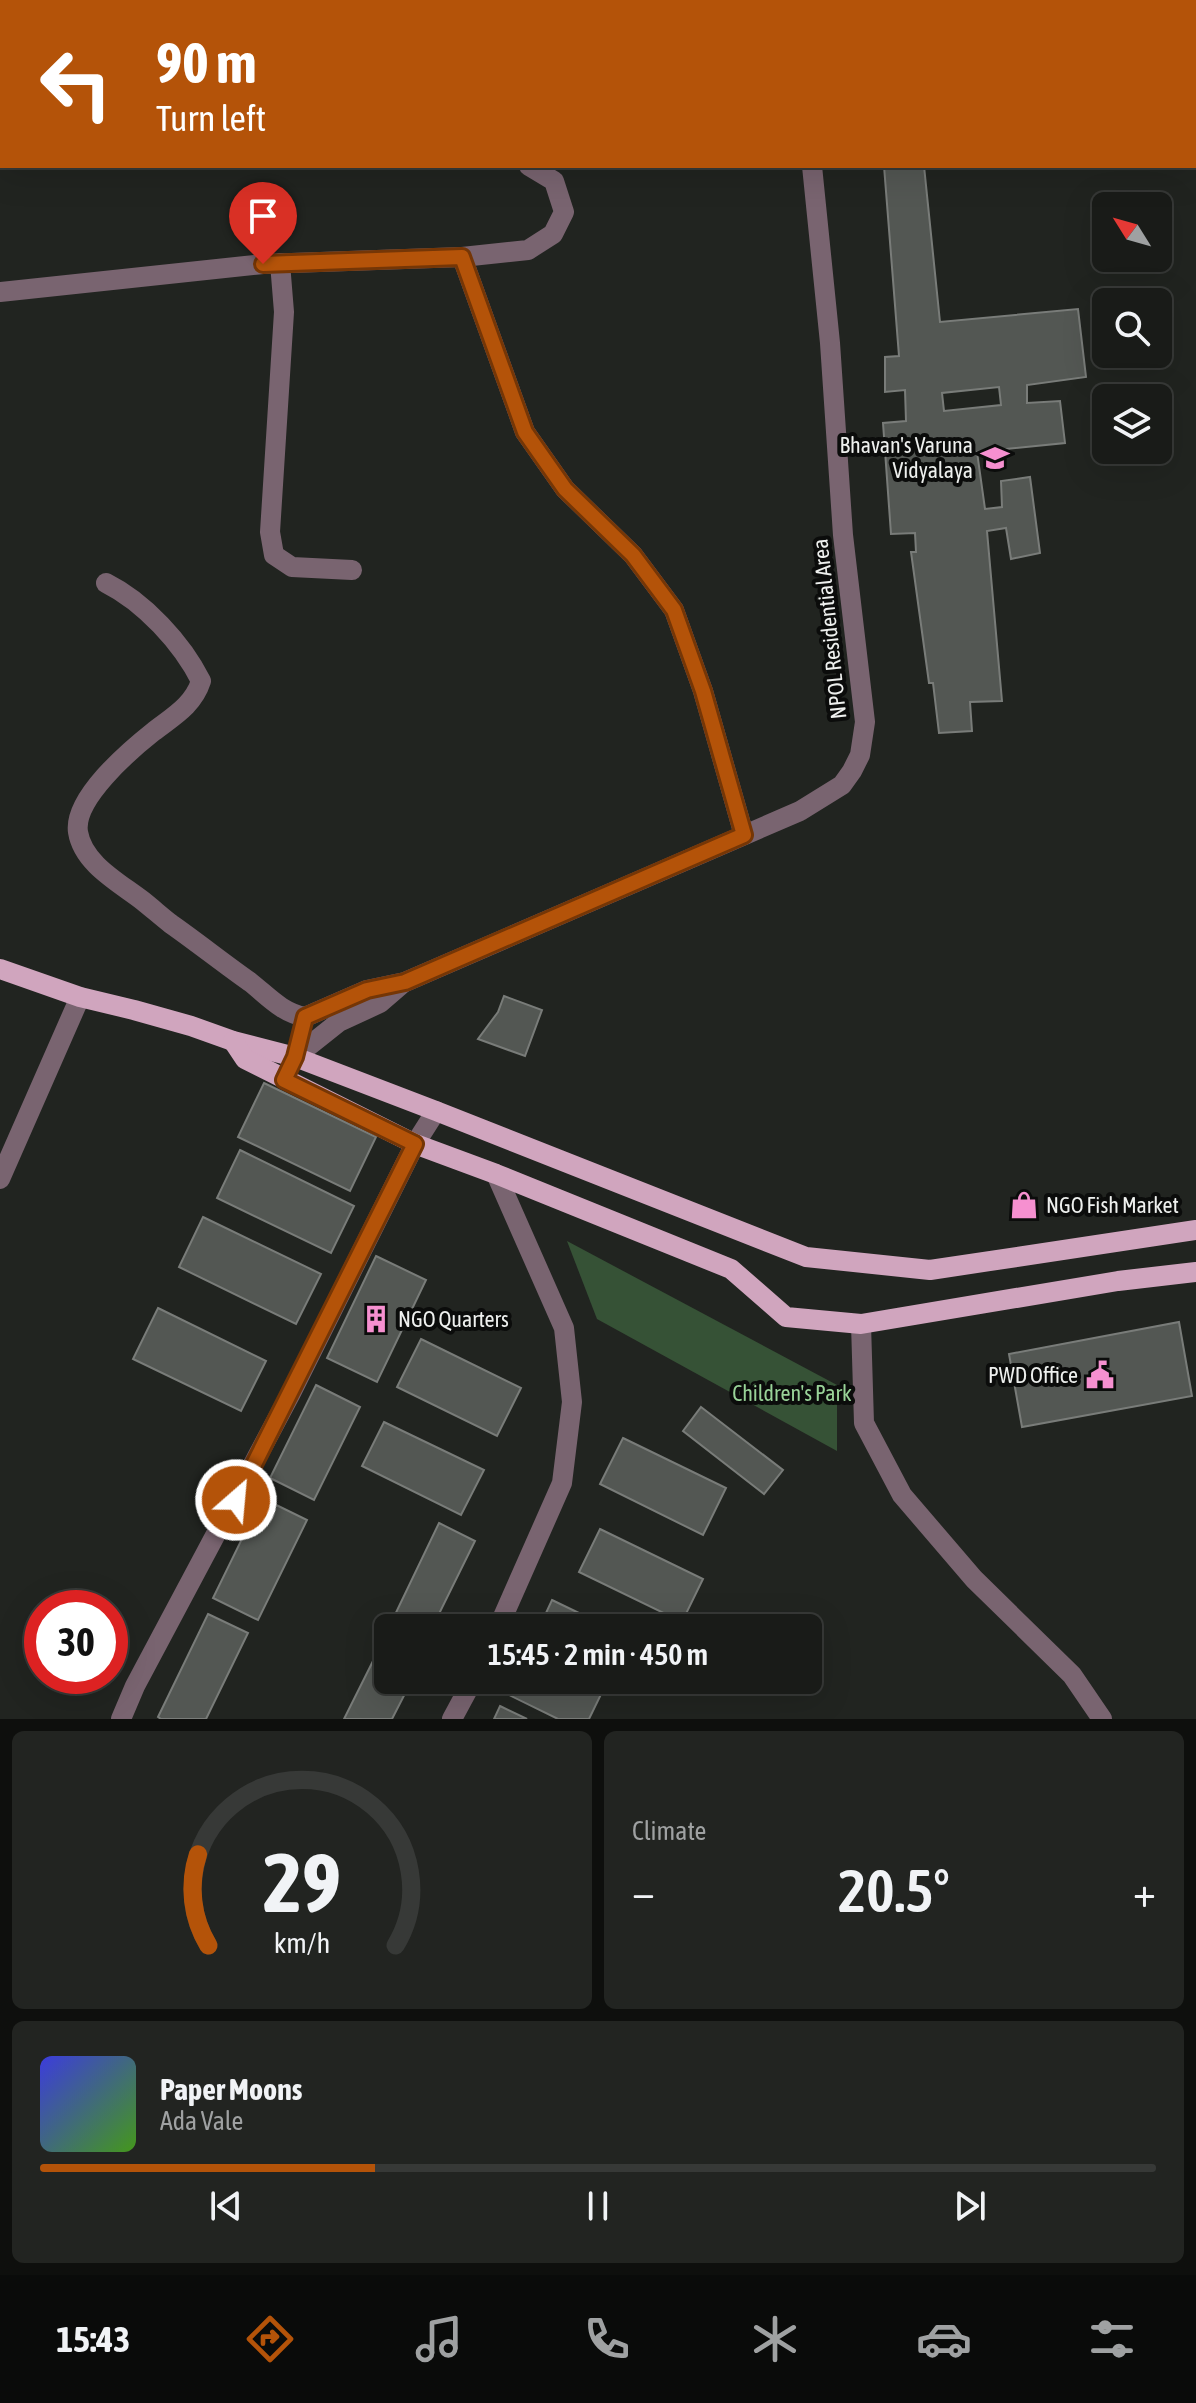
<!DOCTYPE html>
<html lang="en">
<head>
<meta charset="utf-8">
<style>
  body { margin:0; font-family:"Asap Condensed",sans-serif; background:#222421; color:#f1f3f6; height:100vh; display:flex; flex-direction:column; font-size:30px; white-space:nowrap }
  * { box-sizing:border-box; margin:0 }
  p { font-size:26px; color:#9fa1a2 }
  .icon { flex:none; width:44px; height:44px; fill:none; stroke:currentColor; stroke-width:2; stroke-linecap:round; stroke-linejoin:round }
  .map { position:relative; height:1719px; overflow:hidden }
  .drawer { display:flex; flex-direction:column; gap:12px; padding:12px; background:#0e0f0d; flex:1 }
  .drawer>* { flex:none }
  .top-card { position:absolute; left:0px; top:0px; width:1196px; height:168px; box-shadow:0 8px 32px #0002,0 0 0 2px #373937; background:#b45309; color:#fff; overflow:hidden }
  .needle { width:52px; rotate:307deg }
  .fabs { position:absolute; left:1092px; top:192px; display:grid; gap:16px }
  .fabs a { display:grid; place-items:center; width:80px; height:80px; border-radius:12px; background:#191b18; box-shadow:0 8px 32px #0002,0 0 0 2px #373937; font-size:40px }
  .speed { position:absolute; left:24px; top:1590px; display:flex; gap:16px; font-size:40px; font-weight:700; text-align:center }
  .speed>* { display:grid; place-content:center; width:104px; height:104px; border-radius:50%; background:#191b18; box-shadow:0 8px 32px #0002,0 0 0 2px #373937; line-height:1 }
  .speed .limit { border:12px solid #d22; background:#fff; color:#111 }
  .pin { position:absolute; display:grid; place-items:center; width:68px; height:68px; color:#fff; margin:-82px -34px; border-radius:50% 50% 50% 0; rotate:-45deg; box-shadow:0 0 8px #0007 }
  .pin .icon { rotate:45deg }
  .me { position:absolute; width:88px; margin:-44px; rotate:27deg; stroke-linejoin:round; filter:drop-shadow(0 0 6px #0008) }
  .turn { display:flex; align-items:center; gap:28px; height:168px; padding:0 24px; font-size:36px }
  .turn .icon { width:104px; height:104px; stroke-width:2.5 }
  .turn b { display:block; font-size:56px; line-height:68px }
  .big { font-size:60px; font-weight:600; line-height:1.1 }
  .drawer .widget { flex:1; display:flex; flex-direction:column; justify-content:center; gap:12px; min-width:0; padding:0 28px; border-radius:12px; background:#222421 }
  .drawer .dial { align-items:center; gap:0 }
  .dial svg { height:208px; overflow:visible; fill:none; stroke:#373937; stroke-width:7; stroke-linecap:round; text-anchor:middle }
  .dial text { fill:#f1f3f6; stroke:none }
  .song { display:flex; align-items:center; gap:24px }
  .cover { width:96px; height:96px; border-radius:12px; background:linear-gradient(135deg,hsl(240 70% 55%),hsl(100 70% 35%)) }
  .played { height:8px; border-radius:4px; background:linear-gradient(90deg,#b45309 30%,#373937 30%) }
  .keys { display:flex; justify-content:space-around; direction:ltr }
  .heat { display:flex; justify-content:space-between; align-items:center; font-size:44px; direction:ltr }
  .drawer .tiles { flex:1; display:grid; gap:12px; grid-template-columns:1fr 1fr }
  .widget:last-child { grid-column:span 2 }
  .trip { position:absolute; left:374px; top:1614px; width:448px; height:80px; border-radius:12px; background:#191b18; box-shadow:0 8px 32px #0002,0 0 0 2px #373937; font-weight:600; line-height:80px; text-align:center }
  .tab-bar { display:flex; height:128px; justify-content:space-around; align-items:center; background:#0a0b0a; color:#9fa1a2 }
  .tab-bar .icon { width:56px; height:56px }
  .tab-bar .on { color:#b45309 }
  .tab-bar b { font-size:36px; color:#f1f3f6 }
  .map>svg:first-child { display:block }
</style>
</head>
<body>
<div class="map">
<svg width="1196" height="1719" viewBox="0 0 1196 1719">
  <rect width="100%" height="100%" fill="#212420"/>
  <path fill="#365236" d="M567,1241l270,144v66l-240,-132z"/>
  <g fill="#535753" stroke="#797c79" stroke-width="2" fill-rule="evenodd">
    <path d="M258,0h139v2h-135z"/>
    <path d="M884,166h40l16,156 138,-13 8,68 -59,8v18l33,-2 5,42 -88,9 8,57 17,-2 -1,-26 29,-4 10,76 -29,6 -5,-31 -19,3 15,170 -32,1 2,29 -33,2 -6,-50h-4l-18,-131h5l-1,-19 -24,1 -8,-111 23,-2 -1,-31 -20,2v-35l14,-1zM999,387l2,18 -57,6 -2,-18z"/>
    <path d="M504,996l38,14 -17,46 -47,-17 20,-27z"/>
    <path d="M264,1083l112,54 -26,54 -112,-54z"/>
    <path d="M240,1150l114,56 -23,47 -114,-55z"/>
    <path d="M203,1217l118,57 -25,50 -117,-57z"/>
    <path d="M376,1256l50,24 -49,102 -50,-24z"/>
    <path d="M158,1308l108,53 -25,50 -108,-52z"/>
    <path d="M1179,1322l13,74 -170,31 -13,-73z"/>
    <path d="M421,1339l100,49 -24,48 -100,-49z"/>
    <path d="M316,1385l44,22 -46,93 -44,-22z"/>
    <path d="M701,1407l82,63 -19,24 -81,-63z"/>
    <path d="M384,1422l100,48 -23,45 -99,-49z"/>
    <path d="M623,1438l103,50 -23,47 -103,-51z"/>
    <path d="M262,1498l45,22 -49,100 -45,-22z"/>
    <path d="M439,1523l36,18 -43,87h-36l-6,-3z"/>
    <path d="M600,1529l103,50 -21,43 -103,-50z"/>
    <path d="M552,1600l58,28h-71z"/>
    <path d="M208,1614l40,19 -42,86h-45l-3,-2z"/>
    <path d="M383,1641l5,3v36h24l-20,39h-48z"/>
    <path d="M513,1680h95l-19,39h-31l-51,-25z"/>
    <path d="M500,1706l27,13h-33z"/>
  </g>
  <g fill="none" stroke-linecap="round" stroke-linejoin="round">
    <g stroke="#796470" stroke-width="20">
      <path d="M174,0l4,2"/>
      <path d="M797,0v2"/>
      <path d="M462,257l63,175 40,57 68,66 41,55 29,81 41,144"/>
      <path d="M280,263l4,49 -14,220 4,23 18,12 60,3"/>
      <path d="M0,292l263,-28 199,-7 66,-7 25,-16 11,-22 -10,-31 -25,-15"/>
      <path d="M106,583c38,19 76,60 95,98 -8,25 -29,36 -48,51 -24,19 -80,67 -75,100 5,32 42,51 65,69 10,8 19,16 28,23 27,19 52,39 79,58 19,15 31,30 55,35"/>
      <path d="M305,1017l62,-27 38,-8 395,-171 42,-26 10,-14 8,-16 5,-33 -22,-187 -13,-192 -18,-177"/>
      <path d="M295,1057l44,-35 41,-19 22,-19"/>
      <path d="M496,1174l68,154 8,74 -10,81 -64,145"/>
      <path d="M0,1179l80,-182"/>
      <path d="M861,1324l3,99 38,72 72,84 98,96 30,44"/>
      <path d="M121,1719l14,-33 156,-293 124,-249 21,-33"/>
      <path d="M452,1719l21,-39"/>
    </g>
    <g stroke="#d0a5be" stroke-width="20">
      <path d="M0,969l80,28 54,13 57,16 42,15 62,16 141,54 370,146 124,13 266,-40"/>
      <path d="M233,1041l12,18 170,85 81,30 235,95 55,48 75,7 257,-43 78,-9"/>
    </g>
  </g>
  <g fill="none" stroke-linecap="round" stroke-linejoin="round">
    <defs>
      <path id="route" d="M236,1500l179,-356 -131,-64 11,-23 10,-40 62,-27 38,-8 339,-147 -41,-144 -29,-81 -41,-55 -68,-66 -40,-57 -63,-175 -199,7"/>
    </defs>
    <use href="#route" stroke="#753606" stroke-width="20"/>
    <use href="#route" stroke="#b45309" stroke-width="14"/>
  </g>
  <defs>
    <symbol id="school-bare" viewBox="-9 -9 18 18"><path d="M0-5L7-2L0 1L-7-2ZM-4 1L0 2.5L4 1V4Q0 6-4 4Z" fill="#f690d0" stroke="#0b0c0b" stroke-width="2.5" paint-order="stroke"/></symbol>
    <symbol id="shop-bare" viewBox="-9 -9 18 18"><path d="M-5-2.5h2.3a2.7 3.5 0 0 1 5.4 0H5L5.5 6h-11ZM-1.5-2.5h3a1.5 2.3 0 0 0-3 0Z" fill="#f690d0" stroke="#0b0c0b" stroke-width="2.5" paint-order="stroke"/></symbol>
    <symbol id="building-bare" viewBox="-9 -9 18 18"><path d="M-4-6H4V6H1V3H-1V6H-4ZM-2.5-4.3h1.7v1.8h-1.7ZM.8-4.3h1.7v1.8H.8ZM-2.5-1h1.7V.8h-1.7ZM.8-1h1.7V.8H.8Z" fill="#f690d0" stroke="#0b0c0b" stroke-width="2.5" paint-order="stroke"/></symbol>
    <symbol id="civic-bare" viewBox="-9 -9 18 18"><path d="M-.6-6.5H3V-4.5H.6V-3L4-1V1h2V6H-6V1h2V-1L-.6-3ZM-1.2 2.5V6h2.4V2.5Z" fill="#f690d0" stroke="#0b0c0b" stroke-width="2.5" paint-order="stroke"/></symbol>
  </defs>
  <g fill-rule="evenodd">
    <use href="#school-bare" x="975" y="438" width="40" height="40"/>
    <use href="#shop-bare" x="1004" y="1185" width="40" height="40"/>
    <use href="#building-bare" x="356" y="1299" width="40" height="40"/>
    <use href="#civic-bare" x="1080" y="1355" width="40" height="40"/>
  </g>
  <g text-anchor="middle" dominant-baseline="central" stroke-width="8" stroke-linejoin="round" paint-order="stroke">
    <g font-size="22" fill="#eef0ee" stroke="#0b0c0b" text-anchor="end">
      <text x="973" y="445">Bhavan's Varuna<tspan x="973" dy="25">Vidyalaya</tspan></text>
      <text x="1046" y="1205" text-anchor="start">NGO Fish Market</text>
      <text x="398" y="1319" text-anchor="start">NGO Quarters</text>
      <text x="1078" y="1375">PWD Office</text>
    </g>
    <g font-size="22" fill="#eef0ee" stroke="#0b0c0b">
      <text transform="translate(829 629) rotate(-96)">NPOL Residential Area</text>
    </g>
    <g font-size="22" fill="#99d398" stroke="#0b0c0b">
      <text x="792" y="1393">Children's Park</text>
    </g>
  </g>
</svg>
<div class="fabs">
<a><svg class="needle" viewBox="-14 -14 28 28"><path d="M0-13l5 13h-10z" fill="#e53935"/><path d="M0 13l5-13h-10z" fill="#9fa1a2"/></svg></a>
<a><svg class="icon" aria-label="search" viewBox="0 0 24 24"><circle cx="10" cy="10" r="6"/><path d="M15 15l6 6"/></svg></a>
<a><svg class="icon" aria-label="layers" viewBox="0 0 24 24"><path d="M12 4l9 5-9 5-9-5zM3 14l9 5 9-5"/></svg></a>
</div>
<div class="speed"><div class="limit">30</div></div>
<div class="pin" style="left:263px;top:264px;background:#d93025"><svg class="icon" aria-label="arrive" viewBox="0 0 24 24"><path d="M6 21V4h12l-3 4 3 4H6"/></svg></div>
<svg class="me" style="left:236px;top:1500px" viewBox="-20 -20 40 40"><circle r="17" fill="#b45309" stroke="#fff" stroke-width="3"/><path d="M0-11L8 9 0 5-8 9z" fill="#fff"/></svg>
<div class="trip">15:45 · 2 min · 450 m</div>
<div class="top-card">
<div class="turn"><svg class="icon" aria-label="left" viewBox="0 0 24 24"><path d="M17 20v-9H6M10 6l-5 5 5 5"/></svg><div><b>90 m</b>Turn left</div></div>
</div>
</div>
<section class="drawer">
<div class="tiles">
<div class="widget dial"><svg viewBox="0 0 100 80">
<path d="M14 69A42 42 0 1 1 86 69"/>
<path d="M14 69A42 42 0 0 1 10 34" stroke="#b45309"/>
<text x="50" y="56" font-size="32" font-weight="700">29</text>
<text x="50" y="72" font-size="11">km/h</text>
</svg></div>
<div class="widget"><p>Climate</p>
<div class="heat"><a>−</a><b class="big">20.5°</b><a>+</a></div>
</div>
<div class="widget">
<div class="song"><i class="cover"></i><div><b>Paper Moons</b><p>Ada Vale</p></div></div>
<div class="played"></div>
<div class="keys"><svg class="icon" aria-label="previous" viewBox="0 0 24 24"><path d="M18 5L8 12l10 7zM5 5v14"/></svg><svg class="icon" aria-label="pause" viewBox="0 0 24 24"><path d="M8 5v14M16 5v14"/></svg><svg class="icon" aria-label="next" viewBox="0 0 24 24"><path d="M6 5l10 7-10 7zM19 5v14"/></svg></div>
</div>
</div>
</section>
<nav class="tab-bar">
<b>15:43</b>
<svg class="icon on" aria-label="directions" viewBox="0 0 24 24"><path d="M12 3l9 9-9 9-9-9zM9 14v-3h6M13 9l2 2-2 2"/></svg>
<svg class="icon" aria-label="music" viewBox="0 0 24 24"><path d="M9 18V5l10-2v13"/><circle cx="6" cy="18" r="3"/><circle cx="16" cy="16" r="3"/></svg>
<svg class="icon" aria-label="phone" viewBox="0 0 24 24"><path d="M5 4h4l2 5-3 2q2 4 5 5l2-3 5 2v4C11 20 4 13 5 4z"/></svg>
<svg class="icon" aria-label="climate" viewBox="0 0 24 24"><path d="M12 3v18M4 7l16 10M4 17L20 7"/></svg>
<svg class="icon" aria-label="car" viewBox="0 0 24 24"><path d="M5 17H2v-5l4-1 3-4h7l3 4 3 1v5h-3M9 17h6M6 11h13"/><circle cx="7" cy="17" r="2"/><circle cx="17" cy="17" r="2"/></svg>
<svg class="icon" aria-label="filters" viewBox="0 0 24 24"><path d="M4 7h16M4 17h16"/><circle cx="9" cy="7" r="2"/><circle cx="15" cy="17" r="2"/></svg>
</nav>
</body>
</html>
